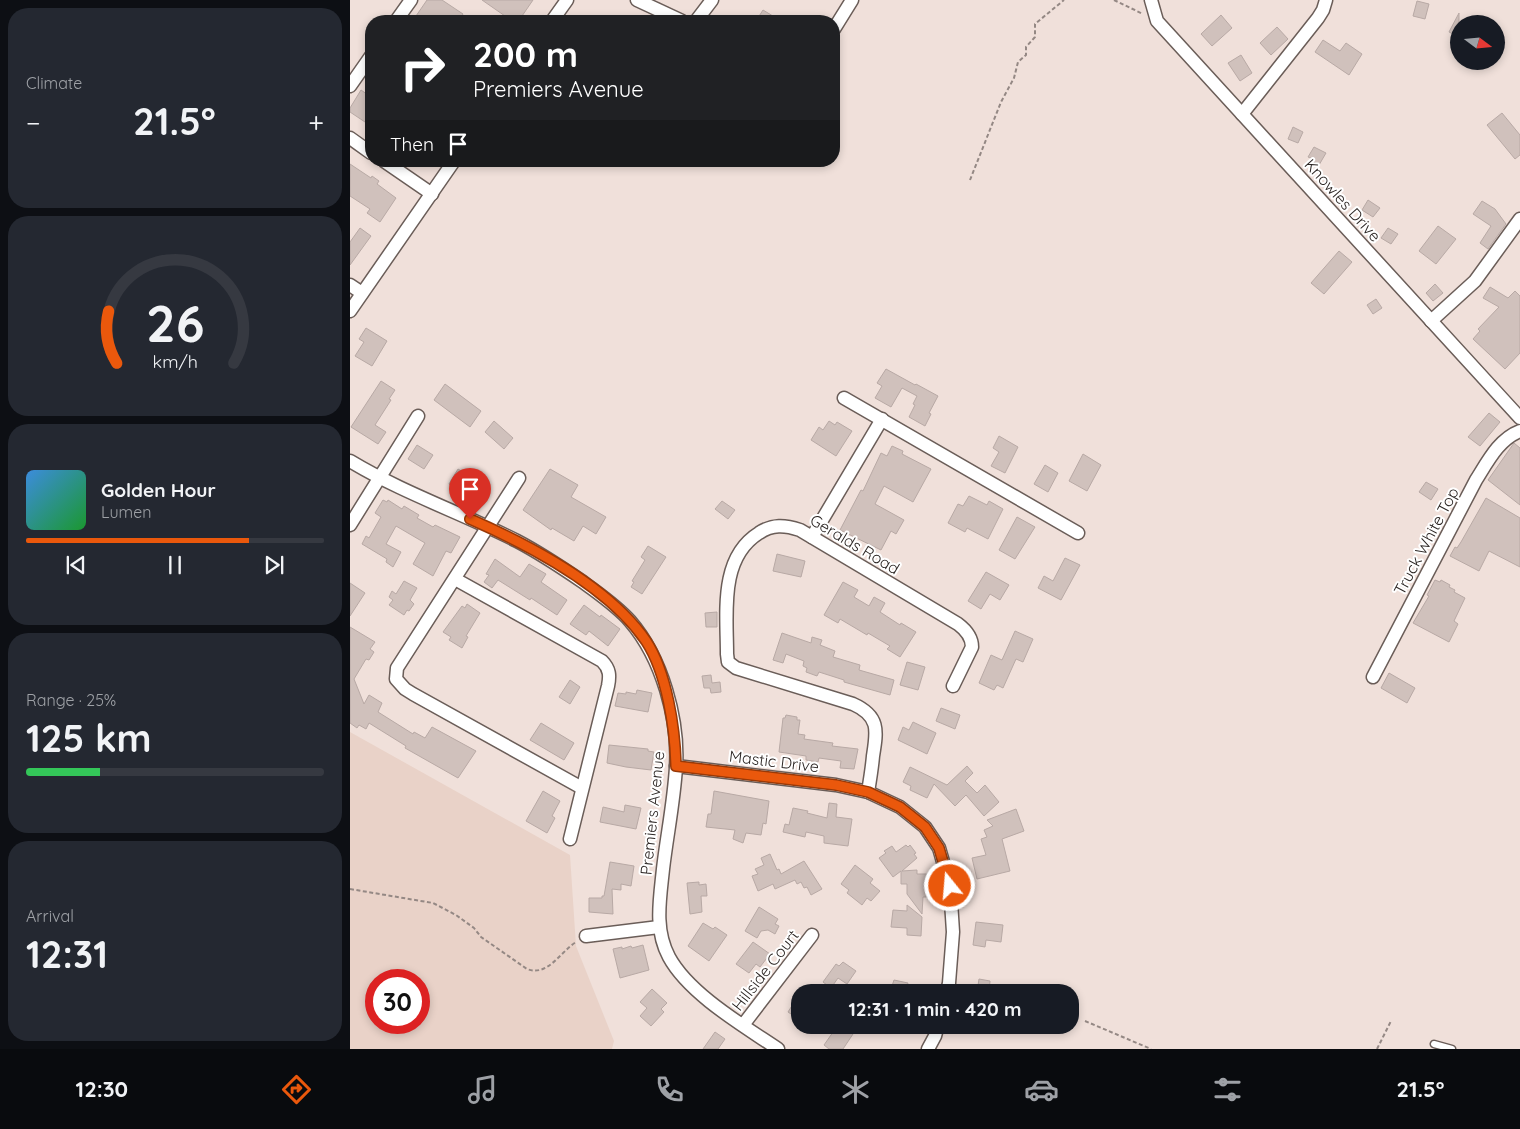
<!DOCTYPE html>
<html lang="en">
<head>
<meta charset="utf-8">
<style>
  body { margin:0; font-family:Quicksand,sans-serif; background:#242831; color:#f1f3f6; height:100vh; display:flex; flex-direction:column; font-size:19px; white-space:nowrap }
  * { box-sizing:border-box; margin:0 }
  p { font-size:16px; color:#9ea1a6 }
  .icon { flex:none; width:28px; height:28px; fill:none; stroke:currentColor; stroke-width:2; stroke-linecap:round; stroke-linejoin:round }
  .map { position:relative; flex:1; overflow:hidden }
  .details { display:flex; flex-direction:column; gap:8px; padding:8px; background:#0d0f14; width:350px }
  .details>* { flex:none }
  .top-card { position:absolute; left:15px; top:15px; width:475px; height:152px; border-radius:20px; box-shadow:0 2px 8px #0003; background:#202124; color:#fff; overflow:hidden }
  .needle { width:32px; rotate:106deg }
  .buttons { position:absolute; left:1100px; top:15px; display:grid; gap:10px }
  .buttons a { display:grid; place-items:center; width:55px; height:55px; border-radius:50%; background:#171b24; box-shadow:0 2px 8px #0003; font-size:25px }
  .speed { position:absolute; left:15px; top:969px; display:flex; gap:10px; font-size:25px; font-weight:700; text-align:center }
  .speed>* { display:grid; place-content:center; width:65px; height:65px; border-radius:50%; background:#171b24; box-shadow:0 2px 8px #0003; line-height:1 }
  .speed .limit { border:8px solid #d22; background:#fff; color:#111 }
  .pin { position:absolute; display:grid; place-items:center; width:42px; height:42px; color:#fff; margin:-51px -21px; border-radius:50% 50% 50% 0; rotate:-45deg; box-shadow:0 0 5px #0007 }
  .pin .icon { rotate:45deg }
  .me { position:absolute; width:55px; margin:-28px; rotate:343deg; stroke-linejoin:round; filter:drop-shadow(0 0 4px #0008) }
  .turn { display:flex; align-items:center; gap:18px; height:105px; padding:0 25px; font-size:22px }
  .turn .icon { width:65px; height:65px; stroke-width:2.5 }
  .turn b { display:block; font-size:35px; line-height:42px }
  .then { display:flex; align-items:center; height:48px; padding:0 25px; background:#0003; gap:10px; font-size:19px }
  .big { font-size:38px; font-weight:700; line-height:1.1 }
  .details .tile { flex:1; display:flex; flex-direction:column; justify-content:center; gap:8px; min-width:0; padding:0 18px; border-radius:20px; background:#242831 }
  .details .dial { align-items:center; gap:0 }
  .dial svg { height:130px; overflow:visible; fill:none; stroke:#363941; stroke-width:7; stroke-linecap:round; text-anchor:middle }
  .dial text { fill:#f1f3f6; stroke:none }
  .song { display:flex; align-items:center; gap:15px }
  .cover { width:60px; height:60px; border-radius:8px; background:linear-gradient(135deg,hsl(210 70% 55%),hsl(130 70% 35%)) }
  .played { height:5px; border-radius:2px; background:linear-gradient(90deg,#ea580c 75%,#363941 75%) }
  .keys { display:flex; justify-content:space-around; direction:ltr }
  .heat { display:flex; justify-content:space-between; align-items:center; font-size:28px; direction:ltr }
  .charge { height:8px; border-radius:4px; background:linear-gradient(90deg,#34c759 25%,#363941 0) }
  .trip { position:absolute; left:441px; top:984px; width:288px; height:50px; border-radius:20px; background:#171b24; box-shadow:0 2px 8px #0003; font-weight:700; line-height:50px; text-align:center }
  .tabs { display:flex; height:80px; justify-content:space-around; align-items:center; background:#090b0e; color:#9ea1a6 }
  .tabs .icon { width:35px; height:35px }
  .tabs .current { color:#ea580c }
  .tabs b { font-size:22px; color:#f1f3f6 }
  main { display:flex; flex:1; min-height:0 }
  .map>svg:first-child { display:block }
</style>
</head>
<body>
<main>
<section class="details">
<div class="tile"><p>Climate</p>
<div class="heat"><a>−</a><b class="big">21.5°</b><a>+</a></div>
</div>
<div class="tile dial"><svg viewBox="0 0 100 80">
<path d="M14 69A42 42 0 1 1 86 69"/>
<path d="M14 69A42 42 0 0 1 9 37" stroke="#ea580c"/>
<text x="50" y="56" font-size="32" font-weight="700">26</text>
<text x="50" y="72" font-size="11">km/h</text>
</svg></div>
<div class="tile">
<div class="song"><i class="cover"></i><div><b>Golden Hour</b><p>Lumen</p></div></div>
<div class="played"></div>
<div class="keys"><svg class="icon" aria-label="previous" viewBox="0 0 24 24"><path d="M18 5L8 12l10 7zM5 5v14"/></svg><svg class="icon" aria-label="pause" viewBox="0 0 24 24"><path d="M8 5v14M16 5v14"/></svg><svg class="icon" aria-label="next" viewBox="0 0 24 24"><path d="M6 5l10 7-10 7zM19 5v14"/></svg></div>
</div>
<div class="tile"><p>Range · 25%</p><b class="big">125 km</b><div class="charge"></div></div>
<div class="tile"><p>Arrival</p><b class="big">12:31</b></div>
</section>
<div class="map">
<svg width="1170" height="1049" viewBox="0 0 1170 1049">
  <rect width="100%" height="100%" fill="#f0e0da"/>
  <path fill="#e9d2c8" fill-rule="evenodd" d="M0,732l220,123 6,91 38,95 -2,8h-262zM26,980h43v42h-43z"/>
  <g fill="#d0c1bc" stroke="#b8a9a5">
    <path d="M77,0h15l21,14 -4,7h-36l-7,-5z"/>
    <path d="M132,0h51l-11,16 8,5h-29l4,-5z"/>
    <path d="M1067,1l12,3 -4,15 -12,-3z"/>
    <path d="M413,10l18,11h-25z"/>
    <path d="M1109,13v24l-10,-5z"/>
    <path d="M871,15l11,13 -20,18 -11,-12z"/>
    <path d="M927,27l11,12 -17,16 -11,-12z"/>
    <path d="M973,40l17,11 6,-8 16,11 -13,21 -34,-23z"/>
    <path d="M891,55l11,18 -12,8 -12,-18z"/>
    <path d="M11,90l10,7v29l-21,-14v-4z"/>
    <path d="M1152,113l18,22v20l-5,4 -28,-34z"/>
    <path d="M943,127l10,5 -5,11 -10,-4z"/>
    <path d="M964,147l12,6 -7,12 -7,-4 1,-2 -5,-2z"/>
    <path d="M0,164l21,14 1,-2 7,5 -2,3 19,14 -16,24 -13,-9 3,-4 -20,-13z"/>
    <path d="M1018,200l12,8 -7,9 -11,-7z"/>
    <path d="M1132,201l13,8 11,15 -18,25 -8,-6 11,-17 -18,-12z"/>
    <path d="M1088,226l18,13 -20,25 -17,-13z"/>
    <path d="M10,228l11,8 -21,29v-23z"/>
    <path d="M1038,228l10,6 -7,10 -10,-6z"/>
    <path d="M989,251l13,11 -28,32 -13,-11z"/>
    <path d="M1085,284l8,9 -10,8 -7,-8z"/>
    <path d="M1140,287l18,11 7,-7 5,5v57l-15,16 -32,-30 7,-8 -2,-2 21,-22 -16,-9z"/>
    <path d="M1026,299l6,9 -9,6 -6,-9z"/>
    <path d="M16,328l21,13 -15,25 -17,-10 9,-14 -5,-3z"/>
    <path d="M536,369l29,16 1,-1 22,12 -9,17 2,1 -6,12 -16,-9 6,-12 -2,-1 4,-8 -15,-8 -11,19 -16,-9 7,-12 -5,-3z"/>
    <path d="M31,381l14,9 -6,9 2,1 -16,25 11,7 -8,12 -27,-17z"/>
    <path d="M95,384l36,27 -11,16 -36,-27z"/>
    <path d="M1139,413l11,9 -20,24 -12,-9z"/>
    <path d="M144,421l19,17 -9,11 -19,-17z"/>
    <path d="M479,421l6,4 2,-3 15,9 -16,25 -25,-16 8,-13 4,3z"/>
    <path d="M649,436l19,11 -13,26 -14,-7 8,-14 -6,-4z"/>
    <path d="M1164,443l6,5v57l-32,-25z"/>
    <path d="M67,445l16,10 -9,14 -16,-10z"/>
    <path d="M542,446l11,5 -1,3 29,15 -18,33 -29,-16 -9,18 29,16 -8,14 -5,-3 -10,19 -41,-20 21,-40 2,1 18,-38 6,3z"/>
    <path d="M733,454l18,11 -14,26 -18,-10z"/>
    <path d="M695,465l13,8 -10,19 -14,-8z"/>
    <path d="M108,469l29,18 -9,15 -29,-18z"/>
    <path d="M200,469l28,16 -7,12 35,20 -10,17 -13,-8 -9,15 -22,-13 -1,2 -28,-20z"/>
    <path d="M1076,482l12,7 -7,11 -12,-8z"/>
    <path d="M619,496l18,9 2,-4 14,8 -15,30 -21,-11 -2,4 -17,-9 10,-19 5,2z"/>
    <path d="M1136,498l34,20v49l-31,-16 -10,20 -29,-15 5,-9 2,1 4,-6z"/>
    <path d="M33,500l4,2 1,-2 14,9 2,-3 15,9 -2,3 16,9 2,-2 25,12 -9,16 -5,-2 -13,25 -20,-12 12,-21 -29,-17 -10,18 15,8 -8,15 -7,-5 1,-3 -25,-15 4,-8 3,2 12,-21 -6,-4z"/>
    <path d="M372,501l13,9 -7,9 -13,-10z"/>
    <path d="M667,517l18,10 -20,32 -16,-9z"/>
    <path d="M298,546l18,11 -24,37 -11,-7 3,-5 -2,-1 13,-21 -4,-3z"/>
    <path d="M427,554l28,7 -4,16 -28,-6z"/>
    <path d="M715,558l15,7 -19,35 -23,-12 6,-12 9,5z"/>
    <path d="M145,559l25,18 9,-13 17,10 -5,8 26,18 -10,15 -26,-17 -1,2 -32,-20 -6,8 -8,-6 5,-7 -3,-1z"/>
    <path d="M636,572l23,13 -9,15 -10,-6 -9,15 -13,-8z"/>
    <path d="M1085,580l5,2 1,-2 9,5 -1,2 6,3 -1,2 11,6 -11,23 4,3 -9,18 -36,-19 16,-27 -2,-1z"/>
    <path d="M54,581l13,7 -7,12 4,4 -5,7 -2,-1 -3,5 -15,-10 4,-5 -4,-3 3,-6 4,3z"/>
    <path d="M493,582l15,8 -4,7 15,9 5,-9 11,6 -5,9 20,13 1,-2 15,9 -16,25 -13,-8 3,-3 -22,-13 -1,2 -27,-16 -2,4 -14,-8z"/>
    <path d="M0,583l15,10 -15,23z"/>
    <path d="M117,604l13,9 -14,23 2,1 -6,11 -13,-8 2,-3 -8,-5 19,-26 3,2z"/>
    <path d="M234,605l16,12 1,-2 19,14 -12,17 -19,-15 -3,4 -16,-11z"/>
    <path d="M367,612v15h-11l-1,-14z"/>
    <path d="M0,627l25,15 -5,7 4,3 -5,8 -3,-1 -12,20 10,25 5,-9 13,8 -4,9 35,22 1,-2 11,6 7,-11 44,24 -18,27 -53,-30 1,-2 -37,-23 -3,6 -7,-4 -2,3 -7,-5z"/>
    <path d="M665,631l18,8 -10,23 -7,-3 -13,29 -6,-3 -3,5 -15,-7 12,-28 11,5z"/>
    <path d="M432,633l29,10 1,-6 10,3 -2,5 15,6 -2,6 27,8 -1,5 35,10 -4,15 -46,-13v-2l-25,-8 -2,4 -11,-4 1,-4 -4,-2 1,-5 -18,-7 -3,9 -10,-3z"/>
    <path d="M557,662l18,5 -7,23 -18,-5z"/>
    <path d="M1039,673l26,15 -8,15 -26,-15z"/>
    <path d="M361,675l1,8 8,-1 1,10 -10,1 -1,-5h-6l-2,-12z"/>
    <path d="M220,680l10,7 -10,17 -11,-7z"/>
    <path d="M287,690l15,3 -4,19 -33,-6 3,-13 8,1v-2l10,2z"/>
    <path d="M591,708l19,7 -5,14 -19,-8z"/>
    <path d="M436,715l11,2v3h3l-2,14 7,1 -1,4 29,4 -1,3 26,3 -4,20 -14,-1 1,-7 -22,-3 -1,4 -12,-2v-4l-27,-4 4,-34h2z"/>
    <path d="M563,722l23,11 -9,21 -29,-14 5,-13 6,3z"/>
    <path d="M191,723l33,20 -10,17 -34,-20z"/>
    <path d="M259,745l39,4v2l6,1 -3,18 -25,-3 -19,-4z"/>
    <path d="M617,766l6,7 -8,8 12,12 8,-8 14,17 -15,14 -18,-21 -11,11 -21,-22 -7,14 -17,-8 1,-4 -8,-4 7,-15 37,18z"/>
    <path d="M193,791l17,10 -8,15 3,2 -8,15 -21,-12z"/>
    <path d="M364,791l55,10 -3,23 -3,-1 -2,12 -15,-2 -3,10 -10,-4 2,-9 -29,-3 2,-13h3z"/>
    <path d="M479,803l8,1 -1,13 16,2 -4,27 -24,-3v-7l-18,-4 -1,5 -22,-5 2,-8 4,1 4,-17 15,3 -1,2 20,5z"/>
    <path d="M275,805l16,3 -5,21 -36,-7 3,-15 21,5z"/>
    <path d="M666,809l8,22 -22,8 8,32 -33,8 -5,-21 14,-3 -5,-16 6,-2 -3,-7 9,-4 -6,-6z"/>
    <path d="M556,845l2,2 2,-2 6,8 -2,1 3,4 -15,13 15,-1v4h13v23h-7l-1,17 -15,-20v-10h-6v-13l-8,6 -14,-19 7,-5 -2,-2 8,-5 4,6z"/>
    <path d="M420,854l7,16 2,-1 2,5 23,-13 18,28 -11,6 -4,-8 -3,1 -3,-6 -4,2 -2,-4 -20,9 -2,-5 -15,7 -6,-15 6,-2 -3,-5 9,-4 -3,-7z"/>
    <path d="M260,862l24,4 -3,20 -10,-2v6l-9,-1 1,25 -24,-2v-14h13v-2h2z"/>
    <path d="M505,865l18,14 -3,4 10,8 -9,10 -4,-3 -5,7 -15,-12 2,-3 -8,-6z"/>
    <path d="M349,882v3l7,-1 1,12h-6l1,16 -12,2 -3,-31z"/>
    <path d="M557,905l15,12 -1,19 -14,-1v-7l-16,-1 2,-17 14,1z"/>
    <path d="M409,907l19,12 -3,5 4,2 -4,8 -7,-4 -7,1 -4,7 -12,-7z"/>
    <path d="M626,922l27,3 -2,17 -15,-2 -1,7 -12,-2z"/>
    <path d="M353,923l10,6 2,-2 12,8 -18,26 -21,-15z"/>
    <path d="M403,942l17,12 -10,13 -4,-3 -7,9 -13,-9z"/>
    <path d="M293,945l6,25 -29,8 -7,-29 9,-2v2l9,-3 1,2z"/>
    <path d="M493,962l13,9 -9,13 -9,-6 -7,10 -8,-6 13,-18 3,2z"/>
    <path d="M629,979l11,2 -1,11h-12z"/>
    <path d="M544,980l14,3 -3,9h-15z"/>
    <path d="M302,989l15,14 -6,6 3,3 -13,14 -11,-10 7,-8 -7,-6z"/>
    <path d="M450,993v27l-12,-8z"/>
    <path d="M488,1025l15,9 -10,15h-14l-5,-4z"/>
    <path d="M365,1032l10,7 -7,10h-15z"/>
  </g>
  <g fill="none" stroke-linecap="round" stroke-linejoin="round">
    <defs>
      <path id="lane" d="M1084,1044l18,5"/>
      <g id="street">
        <path d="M287,0l45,21"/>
        <path d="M801,0l6,21 363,397"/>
        <path d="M46,21l15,-21"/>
        <path d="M202,21l15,-21"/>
        <path d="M346,21l16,-21"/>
        <path d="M484,29l18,-29"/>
        <path d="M0,86l21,-30"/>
        <path d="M892,114l76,-96 5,-8 3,-10"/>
        <path d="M0,138l21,15"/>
        <path d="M34,161l48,33"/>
        <path d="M0,285l12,8"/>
        <path d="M0,311l104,-150"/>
        <path d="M1081,321l44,-40 45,-62"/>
        <path d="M494,398l234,135"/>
        <path d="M0,461c53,32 112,52 167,80 23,12 44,26 66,41 16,12 34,24 47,39 32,37 49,98 46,146 -2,34 -9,68 -13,102 -3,30 -9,60 6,88 20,37 75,69 109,92"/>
        <path d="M169,478l-122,190 -1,11 9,10 8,5 169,94"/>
        <path d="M0,525l68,-109"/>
        <path d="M462,537l70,-118"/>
        <path d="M105,579l147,82c8,8 8,15 6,25l-38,153"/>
        <path d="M1023,677l103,-197c12,-19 23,-41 44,-49"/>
        <path d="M326,766l160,19 32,7 32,15 25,20 14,21 11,38 3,46 -4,51 -2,9"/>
        <path d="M518,792c2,-12 4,-24 5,-36 4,-25 7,-40 -20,-52l-117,-36 -8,-6 -1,-8c0,-41 -8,-96 32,-121 13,-9 26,-8 41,-3l158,94c8,6 14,13 14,23l-19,39"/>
        <path d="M236,936l73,-9"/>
        <path d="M393,1025l69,-90"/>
        <path d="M578,1049l7,-13 3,-11"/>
      </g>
    </defs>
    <use href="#lane" stroke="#6a5d58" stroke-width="9"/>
    <use href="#street" stroke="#6a5d58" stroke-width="15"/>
    <g stroke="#948884" stroke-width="2" stroke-dasharray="4 2.5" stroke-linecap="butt">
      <path d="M764,0l29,14"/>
      <path d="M620,180l31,-78 13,-24 4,-16 8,-7v-8l9,-10v-13l29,-24"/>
      <path d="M0,889l83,14 23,12 18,13 7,9 46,32c21,8 33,-17 49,-27"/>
      <path d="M735,1021l66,28"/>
      <path d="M1027,1049l14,-28"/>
    </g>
    <use href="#lane" stroke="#fff" stroke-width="6"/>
    <use href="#street" stroke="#fff" stroke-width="12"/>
  </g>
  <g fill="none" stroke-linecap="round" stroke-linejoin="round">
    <defs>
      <path id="route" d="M120,519c59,26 139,68 176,122 21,32 29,87 30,125l160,19 32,7 32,15 25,20 14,21 11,38"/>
    </defs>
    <use href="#route" stroke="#983908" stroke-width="12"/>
    <use href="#route" stroke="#ea580c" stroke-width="9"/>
  </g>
  <g text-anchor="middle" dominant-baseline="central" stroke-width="4" stroke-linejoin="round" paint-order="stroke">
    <g font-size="16" fill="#2b2523" stroke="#fff">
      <text transform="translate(993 200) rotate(48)">Knowles Drive</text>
      <text transform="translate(1076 541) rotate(-62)">Truck White Top</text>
      <text transform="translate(505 544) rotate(31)">Geralds Road</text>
      <text transform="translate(424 761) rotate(7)">Mastic Drive</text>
      <text transform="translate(302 813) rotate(-84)">Premiers Avenue</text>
      <text transform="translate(415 970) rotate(-52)">Hillside Court</text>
    </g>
  </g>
</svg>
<div class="buttons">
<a><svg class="needle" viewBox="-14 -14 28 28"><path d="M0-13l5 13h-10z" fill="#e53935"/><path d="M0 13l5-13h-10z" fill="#9ea1a6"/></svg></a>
</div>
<div class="speed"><div class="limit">30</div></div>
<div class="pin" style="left:120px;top:519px;background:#d93025"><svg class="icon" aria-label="arrive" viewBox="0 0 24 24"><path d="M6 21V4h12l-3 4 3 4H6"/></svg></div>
<svg class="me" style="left:600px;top:886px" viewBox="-20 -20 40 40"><circle r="17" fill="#ea580c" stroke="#fff" stroke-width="3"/><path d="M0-11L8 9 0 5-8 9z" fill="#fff"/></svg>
<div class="trip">12:31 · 1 min · 420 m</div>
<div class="top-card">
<div class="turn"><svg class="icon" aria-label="right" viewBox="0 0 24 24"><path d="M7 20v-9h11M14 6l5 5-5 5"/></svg><div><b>200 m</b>Premiers Avenue</div></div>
<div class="then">Then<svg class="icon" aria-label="arrive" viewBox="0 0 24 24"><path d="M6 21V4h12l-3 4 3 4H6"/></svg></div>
</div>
</div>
</main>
<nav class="tabs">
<b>12:30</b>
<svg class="icon current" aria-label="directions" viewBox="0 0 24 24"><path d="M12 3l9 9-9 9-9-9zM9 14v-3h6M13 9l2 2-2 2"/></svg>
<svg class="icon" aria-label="music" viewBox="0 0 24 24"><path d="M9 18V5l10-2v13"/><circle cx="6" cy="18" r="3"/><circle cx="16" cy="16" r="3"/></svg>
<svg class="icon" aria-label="phone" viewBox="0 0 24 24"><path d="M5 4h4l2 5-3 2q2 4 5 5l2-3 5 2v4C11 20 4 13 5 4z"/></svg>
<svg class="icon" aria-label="climate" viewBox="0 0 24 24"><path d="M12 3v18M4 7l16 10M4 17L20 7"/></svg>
<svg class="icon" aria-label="car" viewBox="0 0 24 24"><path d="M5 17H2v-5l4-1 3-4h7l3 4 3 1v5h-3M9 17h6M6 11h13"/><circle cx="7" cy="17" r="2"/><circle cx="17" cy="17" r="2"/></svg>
<svg class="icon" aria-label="filters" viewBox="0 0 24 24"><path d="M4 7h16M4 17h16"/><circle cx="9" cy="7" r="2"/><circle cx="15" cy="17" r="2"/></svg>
<b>21.5°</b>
</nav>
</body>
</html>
